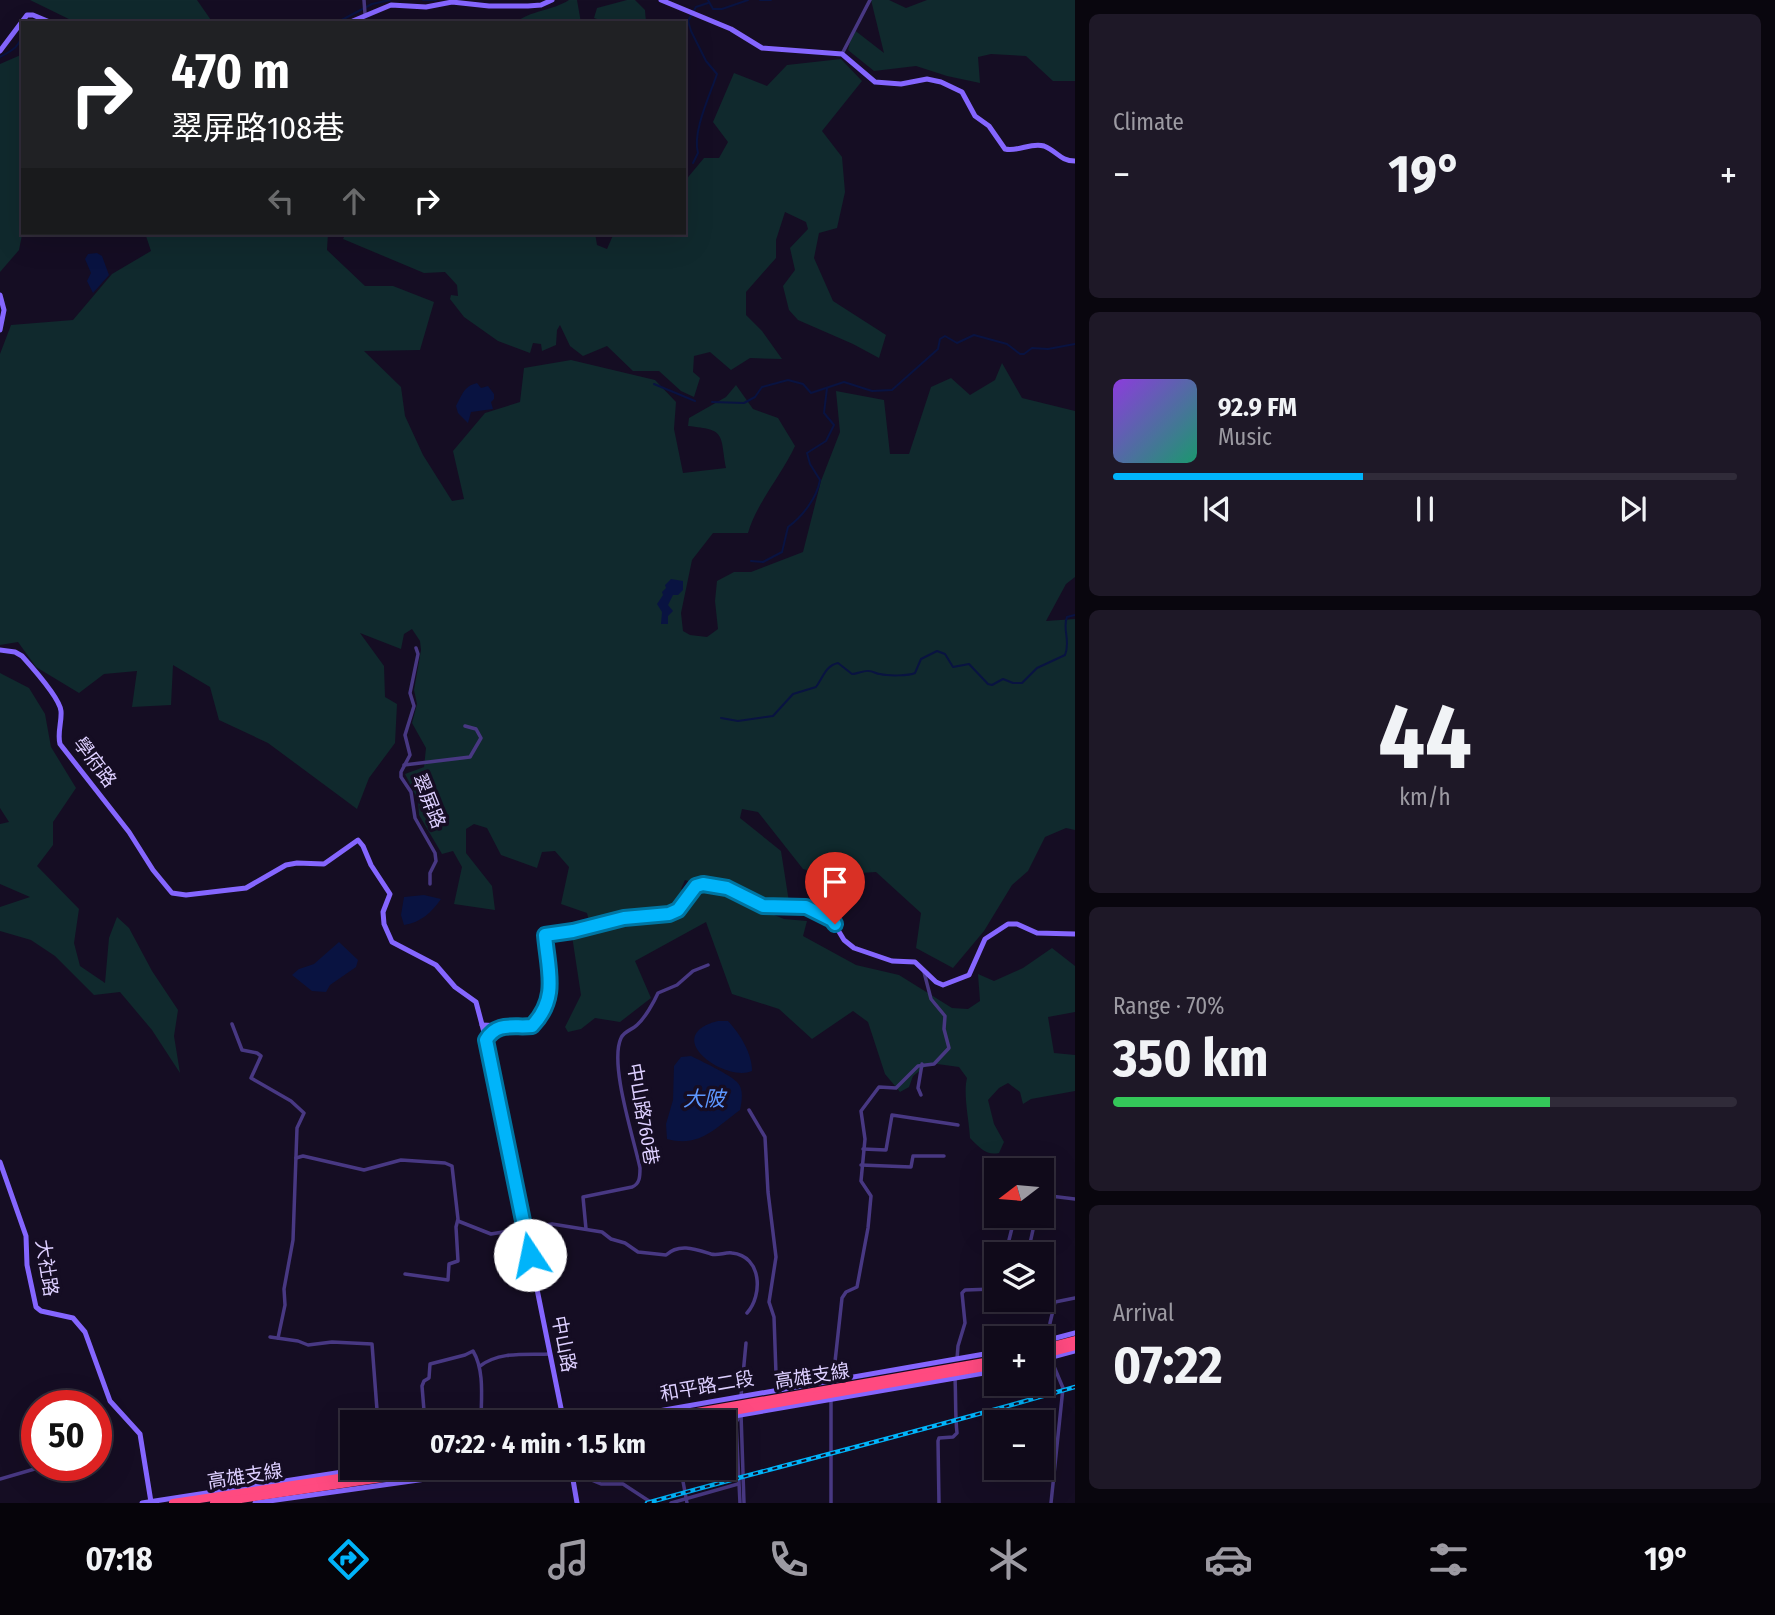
<!DOCTYPE html>
<html lang="en">
<head>
<meta charset="utf-8">
<style>
  body { margin:0; font-family:"Fira Sans Condensed","Noto Sans TC",sans-serif; background:#1e1827; color:#f1f3f6; height:100vh; display:flex; flex-direction:column; font-size:26px; white-space:nowrap }
  * { box-sizing:border-box; margin:0 }
  p { font-size:23px; color:#9c9aa2 }
  .icon { flex:none; width:38px; height:38px; fill:none; stroke:currentColor; stroke-width:2; stroke-linecap:round; stroke-linejoin:round }
  .map { position:relative; flex:1; overflow:hidden }
  .side { display:flex; flex-direction:column; gap:14px; padding:14px; background:#09060e; width:700px }
  .side>* { flex:none }
  .hud { position:absolute; left:21px; top:21px; width:665px; height:214px; border-radius:0px; box-shadow:0 7px 28px #0002,0 0 0 2px #302b39; background:#202124; color:#fff; overflow:hidden }
  .needle { width:46px; rotate:254deg }
  .fabs { position:absolute; left:984px; top:1158px; display:grid; gap:14px }
  .fabs a { display:grid; place-items:center; width:70px; height:70px; border-radius:0px; background:#100a1a; box-shadow:0 7px 28px #0002,0 0 0 2px #302b39; font-size:35px }
  .speed { position:absolute; left:21px; top:1390px; display:flex; gap:14px; font-size:35px; font-weight:700; text-align:center }
  .speed>* { display:grid; place-content:center; width:91px; height:91px; border-radius:50%; background:#100a1a; box-shadow:0 7px 28px #0002,0 0 0 2px #302b39; line-height:1 }
  .speed .limit { border:10px solid #d22; background:#fff; color:#111 }
  .pin { position:absolute; display:grid; place-items:center; width:60px; height:60px; color:#fff; margin:-72px -30px; border-radius:50% 50% 50% 0; rotate:-45deg; box-shadow:0 0 7px #0007 }
  .pin .icon { rotate:45deg }
  .me { position:absolute; width:77px; margin:-38px; rotate:349deg; stroke-linejoin:round; filter:drop-shadow(0 0 5px #0008) }
  .turn { display:flex; align-items:center; gap:24px; height:147px; padding:0 35px; font-size:32px }
  .turn .icon { width:91px; height:91px; stroke-width:2.5 }
  .turn b { display:block; font-size:49px; line-height:60px }
  .lanes { display:flex; align-items:center; height:66px; padding:0 35px; background:#0003; justify-content:center; gap:35px; direction:ltr }
  .lanes .off { opacity:.35 }
  .big { font-size:52px; font-weight:700; line-height:1.1 }
  .side .card { flex:1; display:flex; flex-direction:column; justify-content:center; gap:10px; min-width:0; padding:0 24px; border-radius:10px; background:#1e1827 }
  .side .dial { align-items:center; gap:0 }
  .dial b { font-size:91px; line-height:1 }
  .song { display:flex; align-items:center; gap:21px }
  .cover { width:84px; height:84px; border-radius:10px; background:linear-gradient(135deg,hsl(270 70% 55%),hsl(160 70% 35%)) }
  .played { height:7px; border-radius:4px; background:linear-gradient(90deg,#00b4fa 40%,#302b39 40%) }
  .keys { display:flex; justify-content:space-around; direction:ltr }
  .heat { display:flex; justify-content:space-between; align-items:center; font-size:38px; direction:ltr }
  .charge { height:10px; border-radius:5px; background:linear-gradient(90deg,#34c759 70%,#302b39 0) }
  .trip { position:absolute; left:340px; top:1410px; width:396px; height:70px; border-radius:0px; background:#100a1a; box-shadow:0 7px 28px #0002,0 0 0 2px #302b39; font-weight:700; line-height:70px; text-align:center }
  .menu { display:flex; height:112px; justify-content:space-around; align-items:center; background:#06040a; color:#9c9aa2 }
  .menu .icon { width:49px; height:49px }
  .menu .current { color:#00b4fa }
  .menu b { font-size:32px; color:#f1f3f6 }
  main { display:flex; flex:1; min-height:0 }
  .map>svg:first-child { display:block }
</style>
</head>
<body>
<main>
<div class="map">
<svg width="1075" height="1503" viewBox="0 0 1075 1503">
  <rect width="100%" height="100%" fill="#150d23"/>
  <g fill="#10292d">
    <path d="M30,0h167l16,23h-136z"/>
    <path d="M569,0h8l4,23h-66c16,-13 37,-12 54,-23z"/>
    <path d="M627,0h8l10,10 1,13h-37l-15,-5 3,-10z"/>
    <path d="M871,0h18l17,8 21,-8h148v81h-22l-27,-25 -35,-2 -13,3 2,26 -33,-7 -31,-10 -42,5 -26,-21 5,-21 31,24z"/>
    <path d="M23,54v176l-4,20 -19,22v-208z"/>
    <path d="M841,59l21,22 -40,50 20,26 3,35 -8,36 -18,5 -5,25 19,43 53,34 -7,23 -26,-14 -55,-24 -9,-10 -6,-24 12,-16 -5,-22 18,-19 -2,-7 -21,-10 -9,28v18l-30,34v23l16,16 20,28 -32,-1 -19,12 -21,-18 -16,4 -1,16 7,6 -6,19 -13,-6 -22,-20h-26l-26,-25 -24,10 -13,-10 -10,-21 -3,5 -1,15 -14,6 -1,-7 -8,-1 -3,10 -32,-12 -34,-24 -14,-18 1,-4 7,1 -1,-11 -12,-13 -21,1 -81,-34 3,-6h249l2,12 10,4 7,-16h70v-51l20,-24h15l9,-16 -15,-20 21,-49 33,13 20,-21z"/>
    <path d="M145,233h183l-1,17 38,36h28l41,16 -14,48 -56,1 37,36 4,29 18,39 29,46 12,-2 -11,-48 32,-38 35,-11 4,-34 47,-8 84,20 21,22 -2,27 9,44 43,-5c-6,-35 0,-38 -38,-42l1,-8 37,-21 10,-12 17,24 25,9 17,28c-14,30 -39,58 -47,87h-35l-21,27 -11,53 2,18 7,4 17,2 11,-8 -3,-28 2,-20 17,-9h17l52,-20 18,-71 19,-49 -4,-41 48,9 6,54h19l22,-67 20,-9 19,17 25,-15 7,-17 20,35 53,13v166l-9,7 -20,37 29,-2v211l-9,-2 -21,9 -17,34 -16,14 -28,46 -31,37 -37,-20 5,-35 -45,-41 -48,3 -25,-6 -45,-57 -16,-3 -2,9 41,33 8,51c-18,2 -32,4 -41,-13 -14,-3 -26,-6 -40,-7 -9,-1 -14,1 -23,-2l-4,9 6,3c-19,27 -48,21 -76,24 -8,1 -14,5 -22,5l-2,-8 -26,-9 8,-37 -14,-16 -13,1 -5,16 -36,-13 -14,-27 -13,-4 -8,5v24l26,33 3,24 -41,-6 8,-37 -9,-16 -11,3 -23,-39 -1,-15 -13,-26 19,-7 2,-19 -14,-25 5,-19 -3,-14 7,-40 -1,-9 -8,-12 -8,5 -3,15 -41,-16 24,33 1,31 12,7 -2,39 -26,35 -12,31 -89,-66 -49,-23 -9,-33 -37,-22 -2,40 -39,2 5,-36 -33,3 -25,19 -43,-26 -18,-25 -18,3v-291l11,-29 62,-5 39,-46 39,-23z"/>
    <path d="M0,673l29,15 16,26 6,33 25,41 -23,34v23l-16,21 42,43 -5,34 6,23 25,17 4,-45 8,-21 12,11 23,43 26,39 -4,26 6,37 -28,-43 -32,-38 -26,3 -39,-39 -24,-16 -31,-9v-24l30,-10 -30,-13v-60l9,-2 -9,-14z"/>
    <path d="M710,889l74,30 23,2 -4,15 53,29 43,10 53,33 16,1 12,-8 -2,-27 16,7 29,-13 29,-20 23,18v46l-27,5 6,36 21,2v36l-44,8 -8,5 -3,-12 -12,-9 -9,5 -11,12 6,24 10,18 -5,11c-13,3 -20,-6 -29,-15 -1,-19 -7,-43 -3,-60l-8,-11 -29,-4 -17,13 -4,11 -9,5 -15,-18 -17,-52 -15,-11 -41,28 -33,-30 -47,-15 -26,-72 -71,39 16,37 -31,24 -25,-4 -14,11 -13,3 -3,-5 16,-32 -9,-59 57,-14h32l26,-12 10,-17z"/>
  </g>
  <g fill="#091341">
    <path d="M88,254l9,-1 5,3 7,19 -16,18 -6,-12 4,-8 -6,-14z"/>
    <path d="M477,383l4,5 7,-2 6,8v5l-3,3 2,7 -22,3 -3,11 -10,-10 -2,-7c6,-11 8,-20 21,-23z"/>
    <path d="M671,579l12,2v9l-5,5h-5l-5,10 5,6 -5,5v8h-7l1,-12 -5,-8 6,-9 -1,-3 4,-4 -1,-3z"/>
    <path d="M424,895l17,4c-9,13 -21,24 -37,26l-3,-10 3,-18z"/>
    <path d="M339,942l19,18 -2,7 -26,18 -4,7 -14,-1 -20,-16 7,-6 15,-5z"/>
    <path d="M718,1021h10c12,13 24,32 24,50 -27,12 -93,-35 -34,-50z"/>
    <path d="M691,1056c10,5 38,18 46,26 7,7 5,19 3,28 -25,18 -40,38 -73,29l-1,-15 7,-24 1,-34 7,-9z"/>
  </g>
  <g fill="none" stroke-linecap="round" stroke-linejoin="round">
    <g stroke="#091341" stroke-width="2">
      <path d="M423,0h13"/>
      <path d="M708,0l5,9h9l26,-9"/>
      <path d="M760,0h11"/>
      <path d="M36,19l8,4"/>
      <path d="M336,23l36,-19 18,-4"/>
      <path d="M0,57c13,-7 20,-10 23,-26"/>
      <path d="M693,163l5,-10c-6,-21 12,-58 19,-79l-11,-13 -15,-30 -3,-10 8,-14 12,-4"/>
      <path d="M136,235v-2"/>
      <path d="M654,384l41,17"/>
      <path d="M712,402l32,1 11,-6 7,-10 26,-7 15,4 8,9 33,-11 28,9 20,-1 46,-41 2,-10 5,-3 12,7 17,-8 33,9 13,10h4l8,-6 16,1 27,-5"/>
      <path d="M751,561l12,1 19,-10 6,-25c14,-10 29,-29 32,-47l-10,-16 -3,-11 19,-12 8,-16 -10,-12 3,-25"/>
      <path d="M721,718l17,3 35,-5 20,-22 23,-7c7,-9 9,-21 22,-24l14,11c5,0 12,-4 17,-3 4,0 7,3 11,3 8,2 29,2 35,-1l6,-14 16,-8 8,3 8,13 16,-3 19,20 4,1 11,-6 10,4h9l15,-15 28,-13c6,-14 -3,-26 2,-38l8,-2"/>
    </g>
    <g stroke="#483883" stroke-width="3.5">
      <path d="M364,0l1,14"/>
      <path d="M842,54l28,-54"/>
      <path d="M416,648l2,6 -8,39 4,13 -9,29 5,20 -9,17v5l10,15 4,26 20,35 1,8 -6,12v11"/>
      <path d="M404,765l66,-8 11,-19 -5,-9 -11,-3"/>
      <path d="M232,1024l10,26 15,3 4,3 -10,22 40,23 13,12 -7,15 -4,112 -9,49 1,16 -7,33"/>
      <path d="M921,1095l-3,-7 4,-24"/>
      <path d="M749,1110l16,27 3,55 8,65 -7,45 5,15 2,57 8,15"/>
      <path d="M863,1149l23,1 6,-35 66,10"/>
      <path d="M296,1158l7,-2 61,14 37,-10 44,3 7,3 6,53 -2,8 2,34 -9,3 -1,16 -43,-6"/>
      <path d="M861,1165l50,2 2,-11h31"/>
      <path d="M1027,1171l3,-8"/>
      <path d="M1042,1195l33,4"/>
      <path d="M1041,1199l7,-31"/>
      <path d="M458,1221l33,13 61,-10 50,8 9,7 14,4 13,9 28,3c13,-12 29,-6 45,-1 7,2 14,-2 21,-1 30,3 31,42 15,60"/>
      <path d="M586,1229l-3,-32 49,-10c8,-3 8,-11 8,-19 -6,-29 -31,-104 -19,-130 3,-7 11,-8 16,-13 8,-7 17,-23 21,-32l19,-8 16,-14 15,-6"/>
      <path d="M1008,1249v-5l7,-28"/>
      <path d="M997,1255l11,-6 21,-1 7,-32"/>
      <path d="M270,1337l28,4 10,4 24,-3 40,2 6,79"/>
      <path d="M1049,1340l1,-17 5,-21 20,-4"/>
      <path d="M957,1359l1,-13 7,-23 -3,-30 3,-3 28,-1v-29l3,-5"/>
      <path d="M480,1366c20,-15 46,-11 70,-12"/>
      <path d="M832,1389l10,-91 4,-6 11,-5 11,-59 3,-32 -10,-15 4,-42 -4,-28 18,-24 17,1 22,-22 16,-2 15,-16 -5,-19 1,-13 -14,-17 -7,-27"/>
      <path d="M741,1396l5,-53"/>
      <path d="M831,1400v103"/>
      <path d="M741,1414l3,89"/>
      <path d="M378,1418l37,5"/>
      <path d="M425,1423l-3,-37 2,-5 5,-3 1,-14 35,-9 8,-4c12,20 8,48 8,72"/>
      <path d="M572,1472l29,12h22l29,19"/>
      <path d="M0,1479l38,-11"/>
      <path d="M671,1503l67,-19"/>
      <path d="M687,1503l-5,-27 2,-3 12,-1 1,-4"/>
      <path d="M740,1503l-4,-81 4,-6"/>
      <path d="M939,1503l-1,-62 1,-3 14,-1 4,-4c-2,-18 -1,-36 -2,-55"/>
      <path d="M1051,1503l12,-115 -10,-24v-6"/>
    </g>
    <g stroke="#8566ff" stroke-width="5">
      <path d="M661,0l70,29 31,19 80,6 33,28 26,2 26,-5 14,3 21,10 13,24 14,10 16,23c14,3 26,-7 39,-3 13,5 16,15 31,15"/>
      <path d="M348,23l43,-18 35,2 26,-5 37,4h39l13,-1 11,-5"/>
      <path d="M0,51l27,-36h6l19,8"/>
      <path d="M0,295l4,15 -4,20"/>
      <path d="M0,650l15,2 7,4c9,10 38,43 39,55 1,11 -4,22 -1,33l69,88 24,38 19,23 14,2 60,-7 40,-23 11,-2 27,1 34,-24 5,6 8,19 19,29 -7,18 1,12 8,18 44,23 19,22 21,15 13,49 75,372"/>
      <path d="M482,1025l48,2c30,-20 18,-62 15,-92l28,-4 50,-13 46,-4 9,-4 18,-24 18,-1 13,3 36,19h43l26,13 12,20 10,8 38,13 23,1 21,20 7,3 26,-10 16,-36 23,-15h9l20,9 38,1"/>
      <path d="M0,1162l26,74 1,29 9,42 5,4 32,7 12,14 25,69 30,33 11,68"/>
      <path d="M1041,1342l34,-9"/>
      <path d="M1041,1360l34,-9"/>
      <path d="M590,1423l406,-71"/>
      <path d="M694,1423l302,-52"/>
      <path d="M571,1468l6,35"/>
      <path d="M142,1503l226,-35"/>
      <path d="M255,1503l185,-26 37,-9"/>
    </g>
    <defs>
      <path id="rail" d="M647,1503c143,-40 286,-75 428,-116"/>
    </defs>
    <use href="#rail" stroke="#00b4fa" stroke-width="4.5"/>
    <use href="#rail" stroke="#150d23" stroke-width="2" stroke-dasharray="5" stroke-linecap="butt"/>
    <g stroke="#ff4a80" stroke-width="8">
      <path d="M1041,1349l34,-9"/>
      <path d="M1041,1355l34,-9"/>
      <path d="M634,1423l362,-63"/>
      <path d="M665,1423l331,-58"/>
      <path d="M173,1503l232,-35"/>
      <path d="M214,1503l236,-35"/>
    </g>
  </g>
  <g fill="none" stroke-linecap="round" stroke-linejoin="round">
    <defs>
      <path id="route" d="M530,1255l-44,-215c11,-19 28,-12 46,-14 27,-28 16,-55 13,-91l28,-4 51,-13 45,-4 9,-4 18,-24 7,-2 24,4 36,18 43,1 26,13 3,4"/>
    </defs>
    <use href="#route" stroke="#0075a2" stroke-width="18"/>
    <use href="#route" stroke="#00b4fa" stroke-width="12"/>
  </g>
  <g text-anchor="middle" dominant-baseline="central" stroke-width="7" stroke-linejoin="round" paint-order="stroke">
    <g font-size="19" fill="#ddcfff" stroke="#150d23">
      <text transform="translate(95 762) rotate(53)">學府路</text>
      <text transform="translate(429 801) rotate(68)">翠屏路</text>
      <text transform="translate(643 1114) rotate(80)">中山路760巷</text>
      <text transform="translate(47 1268) rotate(81)">大社路</text>
      <text transform="translate(564 1344) rotate(79)">中山路</text>
      <text transform="translate(812 1376) rotate(-9)">高雄支線</text>
      <text transform="translate(707 1386) rotate(-10)">和平路二段</text>
      <text transform="translate(245 1476) rotate(-9)">高雄支線</text>
    </g>
    <g font-size="21" font-style="italic" fill="#5d97ff" stroke="#150d23">
      <text x="704" y="1099">大陂</text>
    </g>
  </g>
</svg>
<div class="fabs">
<a><svg class="needle" viewBox="-14 -14 28 28"><path d="M0-13l5 13h-10z" fill="#e53935"/><path d="M0 13l5-13h-10z" fill="#9c9aa2"/></svg></a>
<a><svg class="icon" aria-label="layers" viewBox="0 0 24 24"><path d="M12 4l9 5-9 5-9-5zM3 14l9 5 9-5"/></svg></a>
<a>+</a>
<a>−</a>
</div>
<div class="speed"><div class="limit">50</div></div>
<div class="pin" style="left:835px;top:924px;background:#d93025"><svg class="icon" aria-label="arrive" viewBox="0 0 24 24"><path d="M6 21V4h12l-3 4 3 4H6"/></svg></div>
<svg class="me" style="left:530px;top:1255px" viewBox="-20 -20 40 40"><circle r="19" fill="#fff"/><path d="M0-13L10 11 0 6-10 11z" fill="#00b4fa"/></svg>
<div class="trip">07:22 · 4 min · 1.5 km</div>
<div class="hud">
<div class="turn"><svg class="icon" aria-label="right" viewBox="0 0 24 24"><path d="M7 20v-9h11M14 6l5 5-5 5"/></svg><div><b>470 m</b>翠屏路108巷</div></div>
<div class="lanes"><svg class="icon off" aria-label="left" viewBox="0 0 24 24"><path d="M17 20v-9H6M10 6l-5 5 5 5"/></svg><svg class="icon off" aria-label="ahead" viewBox="0 0 24 24"><path d="M12 20V5M6 11l6-6 6 6"/></svg><svg class="icon" aria-label="right" viewBox="0 0 24 24"><path d="M7 20v-9h11M14 6l5 5-5 5"/></svg></div>
</div>
</div>
<section class="side">
<div class="card"><p>Climate</p>
<div class="heat"><a>−</a><b class="big">19°</b><a>+</a></div>
</div>
<div class="card">
<div class="song"><i class="cover"></i><div><b>92.9 FM</b><p>Music</p></div></div>
<div class="played"></div>
<div class="keys"><svg class="icon" aria-label="previous" viewBox="0 0 24 24"><path d="M18 5L8 12l10 7zM5 5v14"/></svg><svg class="icon" aria-label="pause" viewBox="0 0 24 24"><path d="M8 5v14M16 5v14"/></svg><svg class="icon" aria-label="next" viewBox="0 0 24 24"><path d="M6 5l10 7-10 7zM19 5v14"/></svg></div>
</div>
<div class="card dial"><b>44</b><p>km/h</p></div>
<div class="card"><p>Range · 70%</p><b class="big">350 km</b><div class="charge"></div></div>
<div class="card"><p>Arrival</p><b class="big">07:22</b></div>
</section>
</main>
<nav class="menu">
<b>07:18</b>
<svg class="icon current" aria-label="directions" viewBox="0 0 24 24"><path d="M12 3l9 9-9 9-9-9zM9 14v-3h6M13 9l2 2-2 2"/></svg>
<svg class="icon" aria-label="music" viewBox="0 0 24 24"><path d="M9 18V5l10-2v13"/><circle cx="6" cy="18" r="3"/><circle cx="16" cy="16" r="3"/></svg>
<svg class="icon" aria-label="phone" viewBox="0 0 24 24"><path d="M5 4h4l2 5-3 2q2 4 5 5l2-3 5 2v4C11 20 4 13 5 4z"/></svg>
<svg class="icon" aria-label="climate" viewBox="0 0 24 24"><path d="M12 3v18M4 7l16 10M4 17L20 7"/></svg>
<svg class="icon" aria-label="car" viewBox="0 0 24 24"><path d="M5 17H2v-5l4-1 3-4h7l3 4 3 1v5h-3M9 17h6M6 11h13"/><circle cx="7" cy="17" r="2"/><circle cx="17" cy="17" r="2"/></svg>
<svg class="icon" aria-label="filters" viewBox="0 0 24 24"><path d="M4 7h16M4 17h16"/><circle cx="9" cy="7" r="2"/><circle cx="15" cy="17" r="2"/></svg>
<b>19°</b>
</nav>
</body>
</html>
